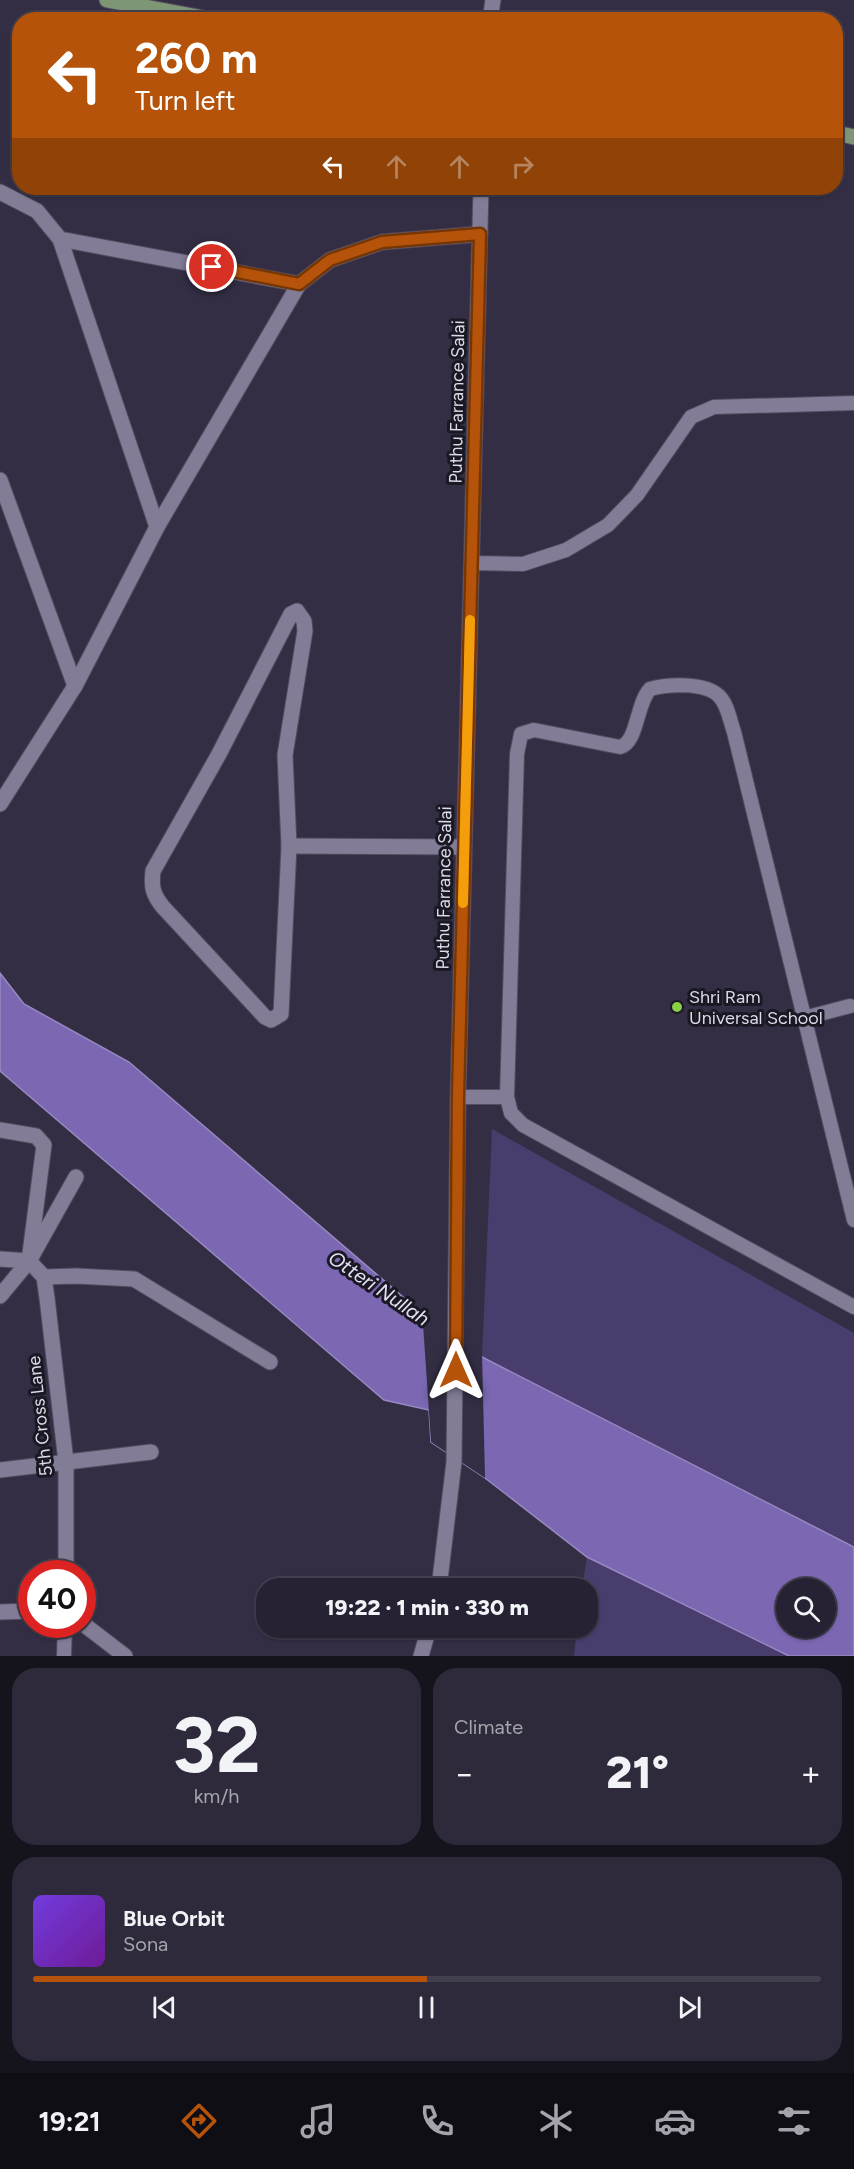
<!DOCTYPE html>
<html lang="en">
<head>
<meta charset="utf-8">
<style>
  body { margin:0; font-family:Figtree,sans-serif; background:#2e2a3b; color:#f1f3f6; height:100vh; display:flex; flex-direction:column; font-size:22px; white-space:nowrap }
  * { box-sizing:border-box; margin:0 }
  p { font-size:20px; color:#a4a4ac }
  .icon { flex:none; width:33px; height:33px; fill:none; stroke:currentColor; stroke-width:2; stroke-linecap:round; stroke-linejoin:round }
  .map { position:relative; height:1656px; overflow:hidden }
  .panel { display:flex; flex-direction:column; gap:12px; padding:12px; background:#15131c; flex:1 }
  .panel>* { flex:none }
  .top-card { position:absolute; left:12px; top:12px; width:831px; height:183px; border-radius:24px; box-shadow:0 2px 4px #0004,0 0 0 2px #423f4e; background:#b45309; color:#fff; overflow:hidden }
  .fabs { position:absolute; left:776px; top:1578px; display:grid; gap:12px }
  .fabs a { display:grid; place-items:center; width:60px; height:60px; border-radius:50%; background:#262233; box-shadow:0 2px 4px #0004,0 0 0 2px #423f4e; font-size:30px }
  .speed { position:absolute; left:18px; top:1560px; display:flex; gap:12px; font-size:30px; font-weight:700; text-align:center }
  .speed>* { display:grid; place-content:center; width:78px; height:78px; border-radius:50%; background:#262233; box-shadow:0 2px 4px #0004,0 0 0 2px #423f4e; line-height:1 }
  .speed .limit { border:9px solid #d22; background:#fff; color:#111 }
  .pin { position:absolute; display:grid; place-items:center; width:51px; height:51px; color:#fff; margin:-26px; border:3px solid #fff; border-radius:50%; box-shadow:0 2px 6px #0007 }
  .me { position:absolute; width:66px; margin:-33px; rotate:0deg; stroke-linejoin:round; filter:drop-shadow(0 0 4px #0008) }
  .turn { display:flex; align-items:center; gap:21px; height:126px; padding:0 24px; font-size:27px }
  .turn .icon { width:78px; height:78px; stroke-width:2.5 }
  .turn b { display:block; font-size:42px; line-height:51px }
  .lanes { display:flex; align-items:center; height:57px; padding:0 24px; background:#0003; justify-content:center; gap:30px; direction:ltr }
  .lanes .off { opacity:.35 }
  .big { font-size:45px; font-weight:800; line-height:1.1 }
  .panel .card { flex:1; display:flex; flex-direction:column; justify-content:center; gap:9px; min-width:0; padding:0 21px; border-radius:24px; background:#2e2a3b }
  .panel .dial { align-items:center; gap:0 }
  .dial b { font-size:78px; line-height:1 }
  .song { display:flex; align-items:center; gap:18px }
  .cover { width:72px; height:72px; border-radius:9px; background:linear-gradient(135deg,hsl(260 70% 55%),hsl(280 70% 35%)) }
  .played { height:6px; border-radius:3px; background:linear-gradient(90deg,#b45309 50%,#423f4e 50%) }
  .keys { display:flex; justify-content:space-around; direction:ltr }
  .heat { display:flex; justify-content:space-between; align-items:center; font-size:33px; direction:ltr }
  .panel .tiles { flex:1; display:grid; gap:12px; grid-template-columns:1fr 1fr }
  .card:last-child { grid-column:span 2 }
  .trip { position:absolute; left:256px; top:1578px; width:342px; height:60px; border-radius:24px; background:#262233; box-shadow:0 2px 4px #0004,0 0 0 2px #423f4e; font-weight:800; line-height:60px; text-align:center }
  .tab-bar { display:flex; height:96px; justify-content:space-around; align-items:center; background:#0f0e14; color:#a4a4ac }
  .tab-bar .icon { width:42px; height:42px }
  .tab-bar .active { color:#b45309 }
  .tab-bar b { font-size:27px; color:#f1f3f6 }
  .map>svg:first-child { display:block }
</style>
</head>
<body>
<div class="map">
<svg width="854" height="1656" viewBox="0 0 854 1656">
  <rect width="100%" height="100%" fill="#332e44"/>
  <g fill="#493d6d">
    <path d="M492,1129l362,204v214l-372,-190z"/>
    <path d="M587,1557l202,99h-215l3,-28h11v-40h-6z"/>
  </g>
  <path fill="#7b67b2" stroke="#9889c2" stroke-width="1.5" fill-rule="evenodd" d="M0,973l24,31 105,58 294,252 59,43 372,190v109h-65l-202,-99 -102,-79 -54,-36 -2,-32 -45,-10 -384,-329zM786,1588h39v40h-39z"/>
  <path fill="#332e44" d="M422,1309l60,44 3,125 -54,-36z"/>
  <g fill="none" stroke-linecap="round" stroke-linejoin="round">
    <defs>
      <g id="service">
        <path d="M472,563l51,1 43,-14 42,-25 29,-30 54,-78 23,-10 140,-4"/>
        <path d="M804,1018l46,-12"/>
        <path d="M458,1097h49"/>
        <path d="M854,1220l-120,-488c-4,-11 -6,-27 -15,-36 -14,-14 -52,-12 -69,-7 -14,15 -12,53 -30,58l-86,-17 -13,4 -4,20 -10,343 4,16 12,12 331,182"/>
        <path d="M64,1656l1,-32"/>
      </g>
      <g id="minor">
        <path d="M0,192l37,19 23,28 239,45 31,-24 52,-18 98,-8"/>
        <path d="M60,239l97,288"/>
        <path d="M0,480l75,206"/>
        <path d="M297,611l7,10 1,10 -20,124 4,91 -8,168 -10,6 -6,-3 -102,-110c-10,-12 -12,-20 -10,-36l66,-117 72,-140z"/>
        <path d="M0,804l75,-118 82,-159 142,-243"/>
        <path d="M289,846l175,1"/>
        <path d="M0,1130l36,6 8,9 -15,116"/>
        <path d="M0,1259l29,2"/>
        <path d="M29,1261l15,16 3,21 19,164v112"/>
        <path d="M44,1277l32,-1 58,3 136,83"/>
        <path d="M0,1296l29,-35 47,-84"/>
        <path d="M0,1470l151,-18"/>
        <path d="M0,1612l32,-1"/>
        <path d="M82,1623l43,33"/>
      </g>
      <g id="tertiary">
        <path d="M490,20l3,-20"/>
        <path d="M439,1588l15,-126 4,-365 23,-909"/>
        <path d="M421,1656l8,-28"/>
      </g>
      <g id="primary">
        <path d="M107,0l107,20"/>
        <path d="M836,133l18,4"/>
      </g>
    </defs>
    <use href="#service" stroke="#514c5f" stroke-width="16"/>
    <use href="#minor" stroke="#514c5f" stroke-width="17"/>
    <use href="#tertiary" stroke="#514c5f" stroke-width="17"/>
    <use href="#primary" stroke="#514c5f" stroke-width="17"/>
    <use href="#service" stroke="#827c97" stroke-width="14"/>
    <use href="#minor" stroke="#827c97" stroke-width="15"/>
    <use href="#tertiary" stroke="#827c97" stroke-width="15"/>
    <use href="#primary" stroke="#7e9673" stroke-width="15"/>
  </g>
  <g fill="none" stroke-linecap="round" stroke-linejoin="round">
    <defs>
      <path id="route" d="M212,267l87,17 31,-24 52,-18 98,-8 -22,863 -2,273"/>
    </defs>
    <use href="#route" stroke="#753606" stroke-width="15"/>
    <use href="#route" stroke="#b45309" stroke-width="10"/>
    <path stroke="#f59e0b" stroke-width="10" d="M463,903l7,-283"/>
  </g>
  <circle fill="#89cf49" stroke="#1a1822" stroke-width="2" cx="677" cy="1007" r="6"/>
  <g text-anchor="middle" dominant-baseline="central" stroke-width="6" stroke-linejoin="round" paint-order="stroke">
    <g font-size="18" fill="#dcd9e8" stroke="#1a1822">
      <text transform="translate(457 402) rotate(-89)">Puthu Farrance Salai</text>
      <text transform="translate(444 888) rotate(-89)">Puthu Farrance Salai</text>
      <text transform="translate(40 1416) rotate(-96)">5th Cross Lane</text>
    </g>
    <g font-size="18" fill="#dcd9e8" stroke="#1a1822" text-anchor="start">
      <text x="689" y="997">Shri Ram<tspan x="689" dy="21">Universal School</tspan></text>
    </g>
    <g font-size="20" font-style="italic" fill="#e3dff4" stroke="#1a1822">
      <text transform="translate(379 1288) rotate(34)">Otteri Nullah</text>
    </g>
  </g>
</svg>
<div class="fabs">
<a><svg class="icon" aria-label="search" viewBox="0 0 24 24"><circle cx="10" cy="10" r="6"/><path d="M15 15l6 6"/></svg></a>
</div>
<div class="speed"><div class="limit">40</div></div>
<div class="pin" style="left:212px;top:267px;background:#d93025"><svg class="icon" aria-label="arrive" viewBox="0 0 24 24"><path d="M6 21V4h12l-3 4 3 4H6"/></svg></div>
<svg class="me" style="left:456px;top:1370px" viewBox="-20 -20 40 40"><path d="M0-17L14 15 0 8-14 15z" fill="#b45309" stroke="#fff" stroke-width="4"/></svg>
<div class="trip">19:22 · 1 min · 330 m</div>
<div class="top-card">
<div class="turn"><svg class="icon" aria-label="left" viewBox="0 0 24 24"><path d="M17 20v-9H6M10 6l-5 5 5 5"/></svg><div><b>260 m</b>Turn left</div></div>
<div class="lanes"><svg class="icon" aria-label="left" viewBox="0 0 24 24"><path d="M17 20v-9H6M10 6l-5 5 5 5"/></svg><svg class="icon off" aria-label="ahead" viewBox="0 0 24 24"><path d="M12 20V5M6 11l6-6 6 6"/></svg><svg class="icon off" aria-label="ahead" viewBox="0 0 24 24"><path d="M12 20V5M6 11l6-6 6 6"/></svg><svg class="icon off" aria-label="right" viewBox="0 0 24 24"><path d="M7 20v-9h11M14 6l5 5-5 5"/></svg></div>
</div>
</div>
<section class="panel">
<div class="tiles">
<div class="card dial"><b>32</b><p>km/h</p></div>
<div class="card"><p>Climate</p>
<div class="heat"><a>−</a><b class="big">21°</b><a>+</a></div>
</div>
<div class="card">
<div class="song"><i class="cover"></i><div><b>Blue Orbit</b><p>Sona</p></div></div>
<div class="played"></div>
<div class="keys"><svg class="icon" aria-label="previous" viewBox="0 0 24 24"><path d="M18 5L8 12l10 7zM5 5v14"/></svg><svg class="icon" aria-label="pause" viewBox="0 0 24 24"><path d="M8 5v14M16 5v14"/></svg><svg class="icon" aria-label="next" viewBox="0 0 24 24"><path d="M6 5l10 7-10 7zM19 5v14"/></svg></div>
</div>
</div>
</section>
<nav class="tab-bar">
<b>19:21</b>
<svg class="icon active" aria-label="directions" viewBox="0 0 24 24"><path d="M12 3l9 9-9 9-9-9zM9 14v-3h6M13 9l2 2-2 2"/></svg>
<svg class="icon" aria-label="music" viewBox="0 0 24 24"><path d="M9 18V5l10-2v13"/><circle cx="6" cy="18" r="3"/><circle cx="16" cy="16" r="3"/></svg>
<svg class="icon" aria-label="phone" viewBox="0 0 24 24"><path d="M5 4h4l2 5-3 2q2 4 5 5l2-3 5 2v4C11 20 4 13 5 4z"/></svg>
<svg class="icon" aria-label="climate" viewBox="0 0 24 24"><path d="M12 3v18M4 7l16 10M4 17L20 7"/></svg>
<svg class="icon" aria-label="car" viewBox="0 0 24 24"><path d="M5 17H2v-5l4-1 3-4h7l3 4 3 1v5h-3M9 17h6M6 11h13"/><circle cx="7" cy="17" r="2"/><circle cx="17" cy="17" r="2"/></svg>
<svg class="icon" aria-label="filters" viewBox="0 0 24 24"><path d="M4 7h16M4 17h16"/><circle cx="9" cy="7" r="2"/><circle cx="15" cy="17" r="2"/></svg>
</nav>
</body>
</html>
